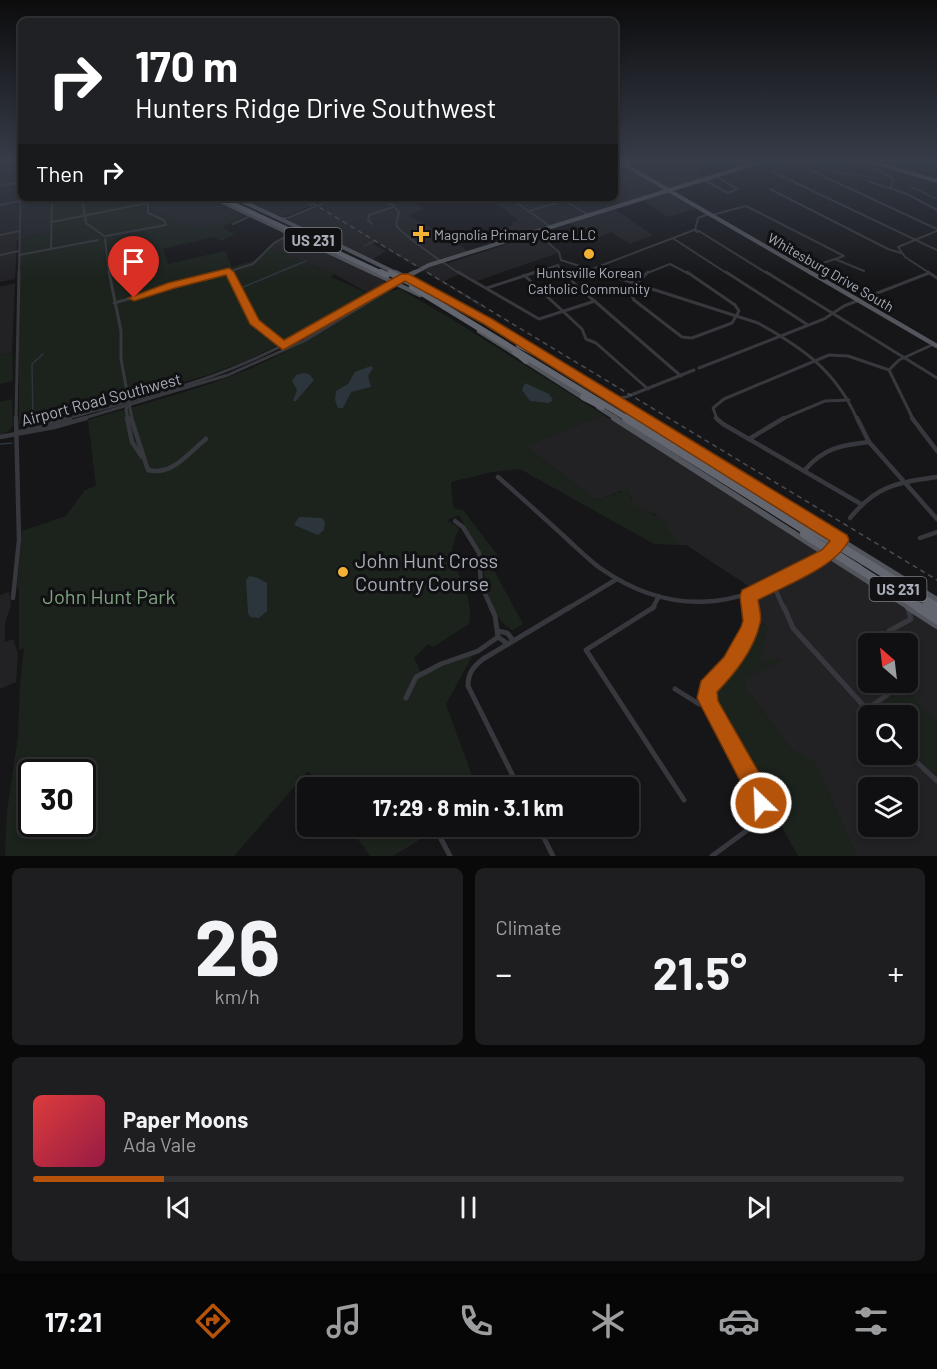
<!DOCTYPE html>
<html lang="en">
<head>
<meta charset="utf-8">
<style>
  body { margin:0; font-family:Barlow,sans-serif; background:#1e1e20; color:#f1f3f6; height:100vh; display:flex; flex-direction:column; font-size:22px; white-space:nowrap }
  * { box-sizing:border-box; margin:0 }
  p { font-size:20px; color:#9c9d9f }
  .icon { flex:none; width:33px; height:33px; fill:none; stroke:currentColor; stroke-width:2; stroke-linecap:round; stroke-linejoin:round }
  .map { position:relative; height:856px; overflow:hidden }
  .sheet { display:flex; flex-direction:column; gap:12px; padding:12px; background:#09090a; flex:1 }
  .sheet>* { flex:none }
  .banner { position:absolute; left:18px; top:18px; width:600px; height:183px; border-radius:9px; box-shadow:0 3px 9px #0003,0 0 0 2px #303032; background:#202124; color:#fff; overflow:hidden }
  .needle { width:39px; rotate:332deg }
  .tools { position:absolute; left:858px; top:633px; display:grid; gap:12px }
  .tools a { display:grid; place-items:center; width:60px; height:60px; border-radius:9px; background:#101012; box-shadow:0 3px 9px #0003,0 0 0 2px #303032; font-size:30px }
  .speed { position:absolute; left:18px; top:759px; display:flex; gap:12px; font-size:30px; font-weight:700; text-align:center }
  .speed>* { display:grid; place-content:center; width:78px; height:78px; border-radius:50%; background:#101012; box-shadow:0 3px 9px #0003,0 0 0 2px #303032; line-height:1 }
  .speed .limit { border:3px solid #111; border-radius:9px; background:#fff; color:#111 }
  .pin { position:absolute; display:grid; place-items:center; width:51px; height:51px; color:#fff; margin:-62px -26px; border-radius:50% 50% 50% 0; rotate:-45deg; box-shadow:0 0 6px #0007 }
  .pin .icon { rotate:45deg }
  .me { position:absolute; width:66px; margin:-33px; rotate:336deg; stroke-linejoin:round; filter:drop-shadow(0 0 4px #0008) }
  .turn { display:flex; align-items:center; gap:21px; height:126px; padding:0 18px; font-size:27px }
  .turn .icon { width:78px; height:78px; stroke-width:2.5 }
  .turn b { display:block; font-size:42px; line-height:51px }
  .then { display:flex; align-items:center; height:57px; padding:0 18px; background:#0003; gap:12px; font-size:22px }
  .big { font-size:45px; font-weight:700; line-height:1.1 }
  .sheet .card { flex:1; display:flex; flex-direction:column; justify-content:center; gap:9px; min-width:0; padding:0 21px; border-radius:9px; background:#1e1e20 }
  .sheet .dial { align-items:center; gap:0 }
  .dial b { font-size:78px; line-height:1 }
  .song { display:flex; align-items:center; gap:18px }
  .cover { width:72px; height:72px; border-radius:9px; background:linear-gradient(135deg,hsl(0 70% 55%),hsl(340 70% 35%)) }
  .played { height:6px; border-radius:3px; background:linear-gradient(90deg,#b45309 15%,#303032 15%) }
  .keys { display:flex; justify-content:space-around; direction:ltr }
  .heat { display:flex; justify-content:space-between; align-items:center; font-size:33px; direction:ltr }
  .sheet .tiles { flex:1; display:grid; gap:12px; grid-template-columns:1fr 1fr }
  .card:last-child { grid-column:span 2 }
  .trip { position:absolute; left:297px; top:777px; width:342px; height:60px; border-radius:9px; background:#101012; box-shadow:0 3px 9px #0003,0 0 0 2px #303032; font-weight:700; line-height:60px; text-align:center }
  .menu { display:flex; height:96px; justify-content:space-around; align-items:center; background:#060607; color:#9c9d9f }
  .menu .icon { width:42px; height:42px }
  .menu .on { color:#b45309 }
  .menu b { font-size:27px; color:#f1f3f6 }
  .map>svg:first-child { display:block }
</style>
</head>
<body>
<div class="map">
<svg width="937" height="856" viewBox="0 0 937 856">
  <rect width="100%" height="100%" fill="#161618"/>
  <g fill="#222225" fill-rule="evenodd">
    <path d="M0,162h21v12l-3,1v6h3v17h31v24l-1,11 -34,7 -2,39 -15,3z"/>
    <path d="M615,162h79l8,4 -4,5 6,9 -35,9 31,19 -32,9 -29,-18 -26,9 40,27 -23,9 -19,-12 -17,7 -25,-17 -62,19 -12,-10 18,-6 -2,-2 7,-3 -30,-22h127z"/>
    <path d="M151,198h60l29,13 -40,18 -32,-15 -14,-1 -3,-2z"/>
    <path d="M256,198l13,4 8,-4h29l10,6 -34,13 -35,-15z"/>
    <path d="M337,198h73l14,11 -16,6 46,25 13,11 -31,9 23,14 -15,7 40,24 -4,1 -56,-35 2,-1 -5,-3h-4l-42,-25 -2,2 13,7 -14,9 -84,-40z"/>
    <path d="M290,235l94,44v8l-10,6h-6l-34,-19 -64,-26 3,-5z"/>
    <path d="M535,235l23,18 -81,28 -31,-17z"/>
    <path d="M15,283l-3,69 -12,3v-68z"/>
    <path d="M604,415l333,212v93l-2,2 -25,-27 -7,3 -10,-2 -18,13 2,6 -9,1v38h40v-6l29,28v80h-80l-41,-91 -26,-17 -44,-59v-10l11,-16 10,-36 -8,-6 -9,-34 -64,-42h-6l-25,-31 -14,-4 -9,-6v-7l-11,-6 -17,7 -10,1 -69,-53zM868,644h40v38h-40zM868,788h40v38h-40z"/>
    <path d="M9,592l2,13 -6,18v19l8,-3 5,15 -2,28 -16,7v-94z"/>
  </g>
  <g fill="#1c231d" fill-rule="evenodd">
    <path d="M886,162h51v15z"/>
    <path d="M52,198h99v13l17,3 32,15 40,-18 7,4 -25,12 13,7 -14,7 -7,-4 -51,12 5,15 57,-13 7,16 23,-7 15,-12 64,26 -3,3 32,14 4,5 -58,34 -66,32 -35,13 -179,52 -10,-3v-184l32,-7c1,-11 -4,-26 1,-35z"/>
    <path d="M400,289l55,32 149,94 -79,31 69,53 10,-1 25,-9 4,15 36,19 -2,5 13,17 -26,-1 -134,-75 -28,3 -41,10 2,24 3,3 7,1 36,47 -9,6 33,61 -11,6c-28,-18 -24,-48 -33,-76 -5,-14 -13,-26 -20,-39l-12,5 12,8c-2,6 -7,16 -7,23 3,26 23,45 17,73l-36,23 -5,-3 -14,14 8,16 51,-19 -27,49 30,83h-155l-13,-16 -74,85h-229l2,-45 11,-74 2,-52 4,-37 -5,2v-61h-2l5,-58 44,-15 19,-26 11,-4 -8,-66c53,-16 109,-29 161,-51 49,-21 94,-51 140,-78zM32,772h50v52h-50z"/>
    <path d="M12,352l1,29 -13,3v-29z"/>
    <path d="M12,399l1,27 -4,5 -9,4v-33z"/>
    <path d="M759,621l8,6 -4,26 -6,10 19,-6 6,4 -36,18v10l44,59 26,16 41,92h-59l-83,-152 -3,-11z"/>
    <path d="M910,695l25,26 2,-1v56l-29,-28v-32l-31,-1 -2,-1 2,-7 16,-11 10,2z"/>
    <path d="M349,827h92l-48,29h-23z"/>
  </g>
  <g fill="#2c353c">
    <path d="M371,366l2,2 -5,8 3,11 -20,5 -8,16h-5l-3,-8 1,-9 12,-7 7,-12z"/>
    <path d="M304,373l5,1 5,6 -18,21h-3l4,-11 -5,-9 4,-6z"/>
    <path d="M525,383l24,11 4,6 -4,3 -19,-2 -8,-11z"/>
    <path d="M299,517l23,1 3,4 -1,8 -6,5 -24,-10z"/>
    <path d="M249,576l9,2 9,5v28l-8,7 -9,-1 -2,-4 -2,-32z"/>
  </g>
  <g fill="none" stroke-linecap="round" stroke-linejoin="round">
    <g stroke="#2c353c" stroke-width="1.5">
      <path d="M810,162l15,6"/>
      <path d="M833,172l51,7"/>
      <path d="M910,186l27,13"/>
      <path d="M364,246l10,-5"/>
      <path d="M241,288l65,-27"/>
      <path d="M33,421l-1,-57 11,-10"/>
      <path d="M0,444l12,-1"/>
    </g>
    <g stroke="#37383d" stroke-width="2">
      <path d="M797,164l140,65"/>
      <path d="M841,166c18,-1 38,1 52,13l-2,9"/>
      <path d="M773,172l164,78"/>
      <path d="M704,180l24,13 9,-4 -21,-13"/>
      <path d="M868,181l39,13 30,16"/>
      <path d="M0,186l21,-4"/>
      <path d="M770,189l118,60 13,4"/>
      <path d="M82,198l4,25 18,13"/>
      <path d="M300,198l12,8"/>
      <path d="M379,198l15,8 5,7 -3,12c4,8 54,43 65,49"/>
      <path d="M510,198l41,29"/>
      <path d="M566,201l22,14"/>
      <path d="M148,203v10l16,7 2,5"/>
      <path d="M0,205l20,-4"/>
      <path d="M529,211l45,-13"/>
      <path d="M712,215l34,-9 98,50 -39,13"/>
      <path d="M280,218h8l47,-20"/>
      <path d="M52,222l96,-19 1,-5"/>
      <path d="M233,224l15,-7"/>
      <path d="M372,224l-4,-4 1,-5 24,-8"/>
      <path d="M694,230l5,1 -2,1z"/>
      <path d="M695,230l3,-12 11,-4"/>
      <path d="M699,231l69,43"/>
      <path d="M535,232l24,20 2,8"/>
      <path d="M0,235l19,-4"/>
      <path d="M106,236l60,-11"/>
      <path d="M105,239l4,35"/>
      <path d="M674,239l54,35"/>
      <path d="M51,248l1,-50"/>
      <path d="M0,255l19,-4"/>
      <path d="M19,255l79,-15"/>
      <path d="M835,259l29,12"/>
      <path d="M561,260l43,14"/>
      <path d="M558,265l5,9"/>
      <path d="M592,269l102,-39"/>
      <path d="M229,271l1,3"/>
      <path d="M19,274l2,-100"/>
      <path d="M221,274l32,-10 21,-21 17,-9"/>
      <path d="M531,274l27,-9"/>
      <path d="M645,274l25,-10 19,10"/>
      <path d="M931,274l-26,-17 -7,-10 39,-16"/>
    </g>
    <g stroke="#37383d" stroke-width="3">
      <path d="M109,272l12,59v28l11,60"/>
      <path d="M230,272l24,50 29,24"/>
      <path d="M458,272l81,47 56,-18"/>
      <path d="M561,272l120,104"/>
      <path d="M599,272l159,51c45,25 78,48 99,96"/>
      <path d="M648,272l-19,19 5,9 48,37 10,1 40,-15 7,-12 -4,-6 -48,-33"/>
      <path d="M726,272l82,53"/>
      <path d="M766,272l171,106"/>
      <path d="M928,272l9,6"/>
      <path d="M524,275l58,54 4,10 10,4 52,46"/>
      <path d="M487,288l49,-16"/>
      <path d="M114,303l112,-31"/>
      <path d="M699,368l125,-49 20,-13 85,-33"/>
      <path d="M889,370l24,49"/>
      <path d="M889,370l10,-10 35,-16"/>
      <path d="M612,399l14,-2 68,-27"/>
      <path d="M16,419l3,-147"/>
      <path d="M65,419c59,-17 123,-31 180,-56 52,-22 101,-53 150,-81"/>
      <path d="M81,419l147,-44 76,-34 94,-57"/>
      <path d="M128,419l-2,-10 2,-4"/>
      <path d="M717,419l-4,-11 11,-9 105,-44 19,1 41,14"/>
      <path d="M782,419l43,-18 24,-1"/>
    </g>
    <g stroke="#37383d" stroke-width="4.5">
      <path d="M127,418l5,24 10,15"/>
      <path d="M131,418l17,52c25,6 40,-17 58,-31"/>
      <path d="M716,418l7,6 138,80"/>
      <path d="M857,418l12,24 68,77"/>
      <path d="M912,418l25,33"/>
      <path d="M20,432l50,-14"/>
      <path d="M0,437l54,-10 32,-9"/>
      <path d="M749,439l35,-21"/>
      <path d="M805,470c18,-22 37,-25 64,-28"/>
      <path d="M498,477c23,20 45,40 68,61 11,10 22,21 34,30 81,57 153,35 229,-14"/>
      <path d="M850,518c27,-33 47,-35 87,-41"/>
      <path d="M455,521l8,6 16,26 2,32 11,24"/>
      <path d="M920,538l17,-6"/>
      <path d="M773,584l11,25"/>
      <path d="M748,596l2,13"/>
      <path d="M13,598l6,-58 -3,-122"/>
      <path d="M567,609l50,-30"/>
      <path d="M652,609l7,-13"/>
    </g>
    <g stroke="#37383d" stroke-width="5">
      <path d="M654,607l-68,43 98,150"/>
      <path d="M784,607l9,21 80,88"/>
      <path d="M498,631l9,2 6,7"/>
      <path d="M498,637l10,7"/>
      <path d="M884,644l5,-13 22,-12 -3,-11"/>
      <path d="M675,689l24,15h11"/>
      <path d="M406,698l10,-21 25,-13 37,-13 20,-14 -3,-21 -4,-9"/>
      <path d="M867,709l20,-14 8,-13"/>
      <path d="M908,754l29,27"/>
      <path d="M519,788l-51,-102c0,-13 5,-19 15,-27l87,-52"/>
      <path d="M538,826l15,30"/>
      <path d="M440,837l10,19"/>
      <path d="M712,856l45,-33 5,-8 -4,-23 -51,-94c2,-12 9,-18 17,-27 17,-19 28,-38 26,-64"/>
    </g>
    <g stroke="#53555c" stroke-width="4">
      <path d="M620,162l193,112"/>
      <path d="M873,162l64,19"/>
      <path d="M214,198l161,76"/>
      <path d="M235,198l80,37"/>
      <path d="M324,238l74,36"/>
      <path d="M412,274l17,-9 331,-103"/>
    </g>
    <g stroke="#53555c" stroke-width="4.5">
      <path d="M372,272l48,23"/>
      <path d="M395,272l43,21 92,55"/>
      <path d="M810,272l127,74"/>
      <path d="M403,278l12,-6"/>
      <path d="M479,331l38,24"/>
      <path d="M545,357l99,62"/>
      <path d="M524,360l61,39"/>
      <path d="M598,407l19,12"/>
    </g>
    <g stroke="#53555c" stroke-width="6">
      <path d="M614,418l298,191"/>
      <path d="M642,418l36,22"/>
      <path d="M714,462l223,138"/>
    </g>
    <path stroke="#53555c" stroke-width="8" d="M909,607l28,18"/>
    <g stroke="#63666e" stroke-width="4.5">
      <path d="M221,198l163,76"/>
      <path d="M312,233l16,9"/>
    </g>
    <g stroke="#63666e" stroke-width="6">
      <path d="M381,272l6,3"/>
      <path d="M412,287l216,132"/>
      <path d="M519,345l30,15"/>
      <path d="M515,352l11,9"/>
      <path d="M583,397l19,10"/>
    </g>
    <g stroke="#63666e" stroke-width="8">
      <path d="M626,418l180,113"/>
      <path d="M677,439l58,42"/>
      <path d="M731,480l29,17"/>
      <path d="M864,561l73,46"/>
      <path d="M858,568l63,41"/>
      <path d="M926,606l4,3"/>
    </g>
    <g stroke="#63666e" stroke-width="10">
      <path d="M919,607l18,12"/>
      <path d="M928,607l9,6"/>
    </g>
    <path stroke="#4a4c52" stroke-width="1.5" stroke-dasharray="5 4" stroke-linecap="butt" d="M304,198l633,382"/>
    <path stroke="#63666e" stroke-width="6" d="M390,273l25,12"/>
    <g stroke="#63666e" stroke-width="8">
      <path d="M809,528l55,33"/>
      <path d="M804,534l54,34"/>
    </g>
  </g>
  <linearGradient id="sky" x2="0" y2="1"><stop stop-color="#0c0c0d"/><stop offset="0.57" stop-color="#363c48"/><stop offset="1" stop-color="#363c48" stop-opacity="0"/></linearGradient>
  <rect width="937" height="282" fill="url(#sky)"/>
  <path fill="#b45309" stroke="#753606" stroke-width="1.5" d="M229,268l5,4 25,48 25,20 117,-66h8l83,45 355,216 2,5c-13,27 -65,46 -91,60 1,7 4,16 2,23 -6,27 -25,50 -43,69l1,9 48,84 6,18 -3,8 -8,3 -8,-3 -5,-15 -51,-98 4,-17 23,-24 17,-30 2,-6 -3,-25 2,-6 80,-40 8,-9 -346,-217 -79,-43 -122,69 -33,-26 -24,-49 -51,13 -41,13 -6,-3 40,-15z"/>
  <g fill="#f2b134" stroke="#111113" stroke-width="2">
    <path d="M418 225h6v6h6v6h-6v6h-6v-6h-6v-6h6z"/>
    <circle cx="589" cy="254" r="6"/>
    <circle cx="343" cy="572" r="6"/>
  </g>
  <g text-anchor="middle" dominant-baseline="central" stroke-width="6" stroke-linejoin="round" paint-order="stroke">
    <g font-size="14" fill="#a8adb8" stroke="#111113" text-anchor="start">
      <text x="434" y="234">Magnolia Primary Care LLC</text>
      <text x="589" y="272" text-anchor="middle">Huntsville Korean<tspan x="589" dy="16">Catholic Community</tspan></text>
    </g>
    <g font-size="14" fill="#a8adb8" stroke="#111113">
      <text transform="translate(831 272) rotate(30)">Whitesburg Drive South</text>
    </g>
    <g fill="#111113" stroke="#7b7e86" stroke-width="1.5">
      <rect x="284.5" y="228" width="57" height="24" rx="4.5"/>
      <rect x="869.5" y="577" width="57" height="24" rx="4.5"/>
    </g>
    <g font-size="15" font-weight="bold" fill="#a8adb8">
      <text x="313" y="240">US 231</text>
      <text x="898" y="589">US 231</text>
    </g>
    <g font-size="16" fill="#a8adb8" stroke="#111113">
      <text transform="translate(101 399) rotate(-15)">Airport Road Southwest</text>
    </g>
    <g font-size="20" fill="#a8adb8" stroke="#111113" text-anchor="start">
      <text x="355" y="560">John Hunt Cross<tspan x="355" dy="23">Country Course</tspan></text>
    </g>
    <g font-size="20" fill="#7fa381" stroke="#111113">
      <text x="109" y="596">John Hunt Park</text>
    </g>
  </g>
</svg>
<div class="tools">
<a><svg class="needle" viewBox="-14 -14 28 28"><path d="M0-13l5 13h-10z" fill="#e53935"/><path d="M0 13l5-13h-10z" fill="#9c9d9f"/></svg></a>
<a><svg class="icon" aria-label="search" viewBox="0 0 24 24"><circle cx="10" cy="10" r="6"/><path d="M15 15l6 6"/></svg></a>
<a><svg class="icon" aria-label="layers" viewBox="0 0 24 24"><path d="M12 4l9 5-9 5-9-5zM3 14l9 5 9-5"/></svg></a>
</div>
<div class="speed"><div class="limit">30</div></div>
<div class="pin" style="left:134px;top:298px;background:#d93025"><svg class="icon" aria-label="arrive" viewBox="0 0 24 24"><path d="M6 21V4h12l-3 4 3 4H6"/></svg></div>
<svg class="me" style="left:761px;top:803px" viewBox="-20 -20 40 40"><circle r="17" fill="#b45309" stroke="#fff" stroke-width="3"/><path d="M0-11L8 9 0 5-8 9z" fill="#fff"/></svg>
<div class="trip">17:29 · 8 min · 3.1 km</div>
<div class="banner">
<div class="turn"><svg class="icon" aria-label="right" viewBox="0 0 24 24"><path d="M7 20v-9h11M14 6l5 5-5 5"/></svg><div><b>170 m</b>Hunters Ridge Drive Southwest</div></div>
<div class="then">Then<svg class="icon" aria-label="right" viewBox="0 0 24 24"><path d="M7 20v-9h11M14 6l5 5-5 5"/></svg></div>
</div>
</div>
<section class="sheet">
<div class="tiles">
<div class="card dial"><b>26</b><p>km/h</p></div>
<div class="card"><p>Climate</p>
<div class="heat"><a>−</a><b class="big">21.5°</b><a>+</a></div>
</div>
<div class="card">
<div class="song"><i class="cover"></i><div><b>Paper Moons</b><p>Ada Vale</p></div></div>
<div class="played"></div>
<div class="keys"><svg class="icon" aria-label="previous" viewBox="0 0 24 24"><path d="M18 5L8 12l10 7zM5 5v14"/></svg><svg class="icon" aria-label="pause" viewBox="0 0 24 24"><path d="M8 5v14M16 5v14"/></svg><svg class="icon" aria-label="next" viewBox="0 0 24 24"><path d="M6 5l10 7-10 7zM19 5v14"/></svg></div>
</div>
</div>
</section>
<nav class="menu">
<b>17:21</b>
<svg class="icon on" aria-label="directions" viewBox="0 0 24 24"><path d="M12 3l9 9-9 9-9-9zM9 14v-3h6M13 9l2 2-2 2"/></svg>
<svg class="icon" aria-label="music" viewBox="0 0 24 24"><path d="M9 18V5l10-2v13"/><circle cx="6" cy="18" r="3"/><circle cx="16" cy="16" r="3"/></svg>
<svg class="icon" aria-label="phone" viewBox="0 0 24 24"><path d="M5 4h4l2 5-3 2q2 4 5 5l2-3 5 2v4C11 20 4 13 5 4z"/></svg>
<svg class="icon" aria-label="climate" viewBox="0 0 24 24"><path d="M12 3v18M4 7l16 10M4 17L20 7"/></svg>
<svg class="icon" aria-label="car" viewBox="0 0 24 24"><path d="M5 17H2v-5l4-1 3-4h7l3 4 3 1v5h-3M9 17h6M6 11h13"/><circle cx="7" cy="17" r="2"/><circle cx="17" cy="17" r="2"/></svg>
<svg class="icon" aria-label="filters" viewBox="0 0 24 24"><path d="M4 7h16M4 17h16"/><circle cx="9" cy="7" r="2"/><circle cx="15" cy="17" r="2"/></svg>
</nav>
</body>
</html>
